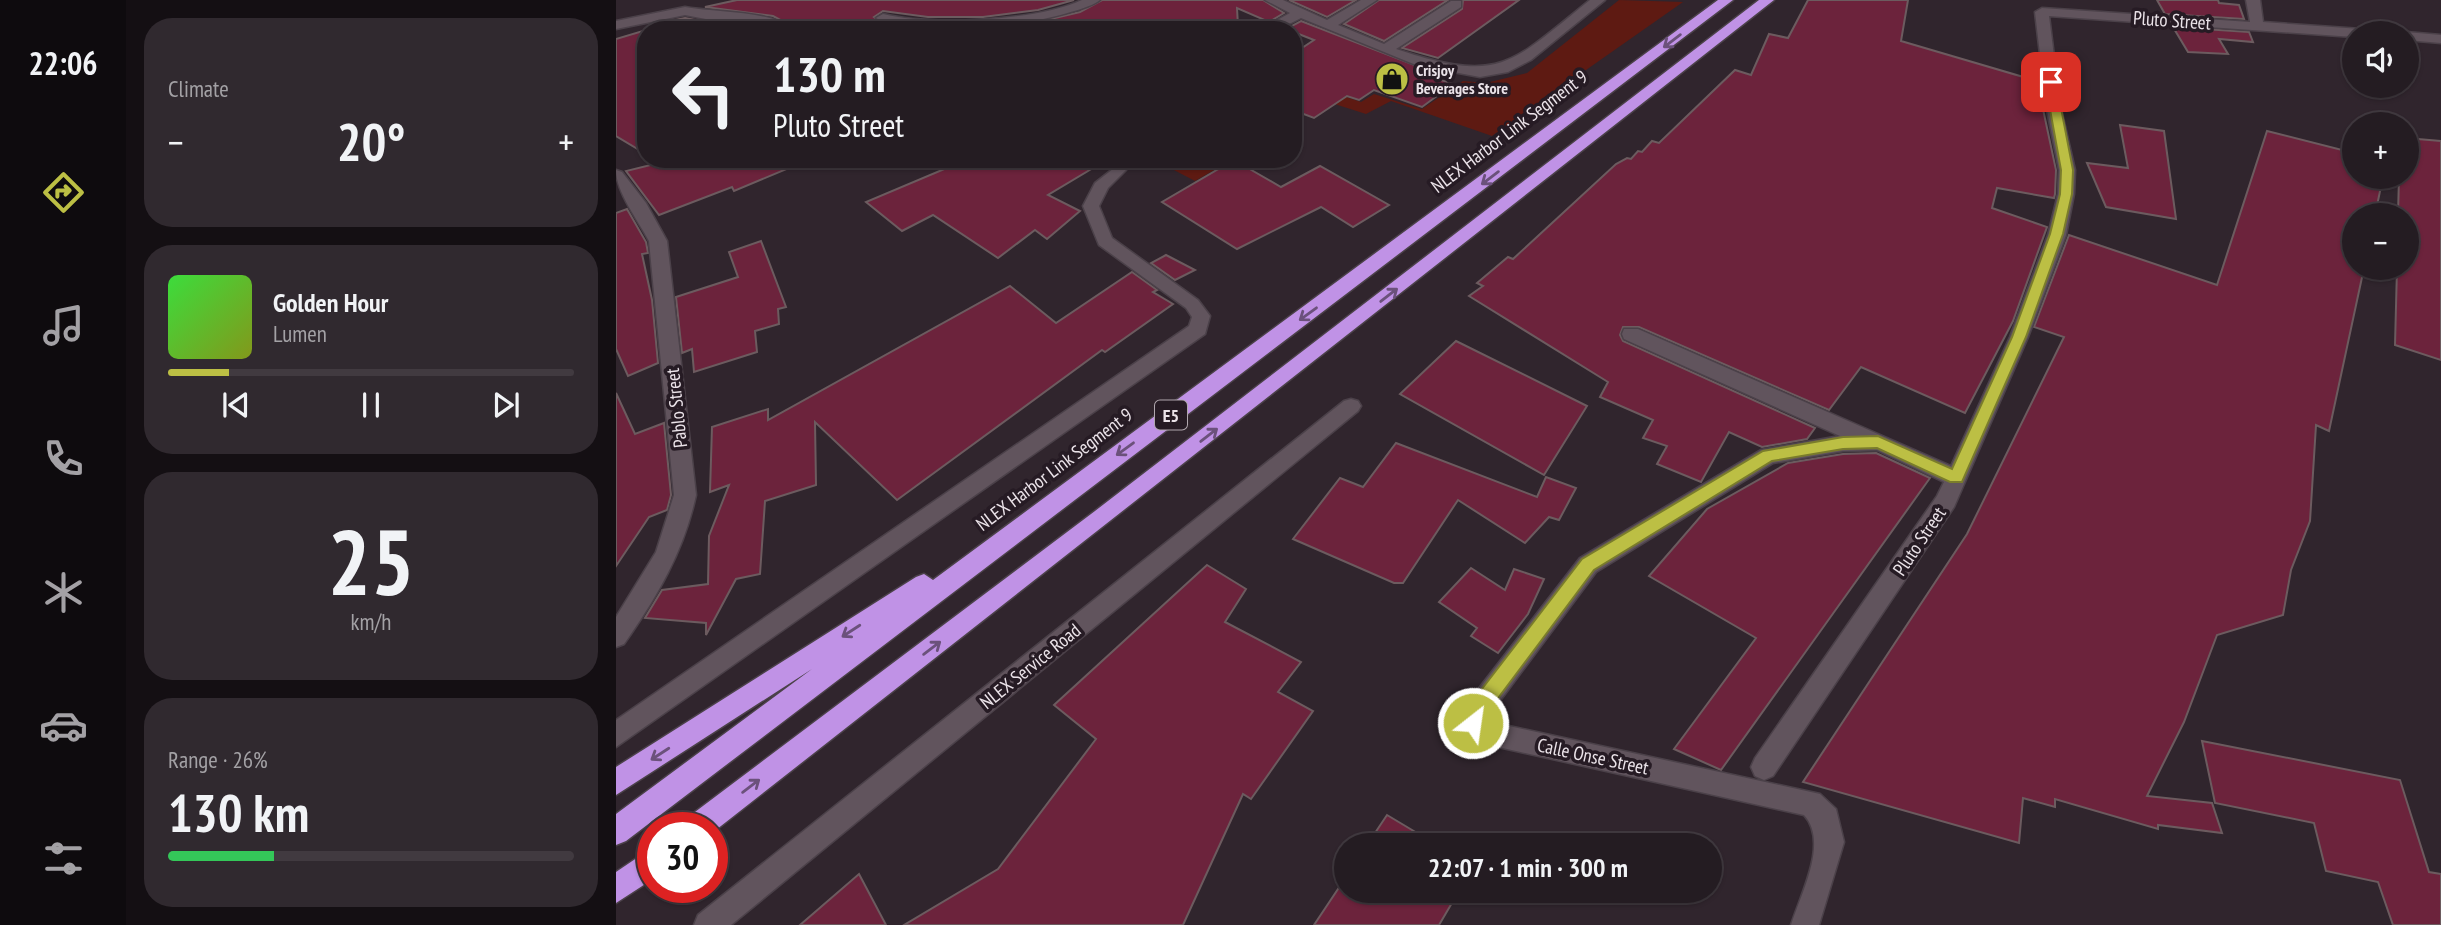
<!DOCTYPE html>
<html lang="en">
<head>
<meta charset="utf-8">
<style>
  body { margin:0; font-family:"PT Sans Narrow",sans-serif; background:#30292f; color:#f1f3f6; height:100vh; display:flex; flex-direction:column; font-size:26px; white-space:nowrap }
  * { box-sizing:border-box; margin:0 }
  p { font-size:23px; color:#a3a1a5 }
  .icon { flex:none; width:38px; height:38px; fill:none; stroke:currentColor; stroke-width:2; stroke-linecap:round; stroke-linejoin:round }
  .map { position:relative; flex:1; overflow:hidden }
  .side { display:flex; flex-direction:column; gap:18px; padding:18px; background:#140f13; width:490px }
  .side>* { flex:none }
  .hud { position:absolute; left:21px; top:21px; width:665px; height:147px; border-radius:28px; box-shadow:0 2px 5px #0004,0 0 0 2px #413a40; background:#241c22; color:#f1f3f6; overflow:hidden }
  .fabs { position:absolute; left:1726px; top:21px; display:grid; gap:14px }
  .fabs a { display:grid; place-items:center; width:77px; height:77px; border-radius:50%; background:#241c22; box-shadow:0 2px 5px #0004,0 0 0 2px #413a40; font-size:35px }
  .speed { position:absolute; left:21px; top:812px; display:flex; gap:14px; font-size:35px; font-weight:700; text-align:center }
  .speed>* { display:grid; place-content:center; width:91px; height:91px; border-radius:50%; background:#241c22; box-shadow:0 2px 5px #0004,0 0 0 2px #413a40; line-height:1 }
  .speed .limit { border:10px solid #d22; background:#fff; color:#111 }
  .pin { position:absolute; display:grid; place-items:center; width:60px; height:60px; color:#fff; margin:-30px; border-radius:14px; box-shadow:0 4px 10px #0006 }
  .me { position:absolute; width:77px; margin:-38px; rotate:30deg; stroke-linejoin:round; filter:drop-shadow(0 0 5px #0008) }
  .turn { display:flex; align-items:center; gap:24px; height:147px; padding:0 21px; font-size:32px }
  .turn .icon { width:91px; height:91px; stroke-width:2.5 }
  .turn b { display:block; font-size:49px; line-height:60px }
  .big { font-size:52px; font-weight:700; line-height:1.1 }
  .side .tile { flex:1; display:flex; flex-direction:column; justify-content:center; gap:10px; min-width:0; padding:0 24px; border-radius:28px; background:#30292f }
  .side .dial { align-items:center; gap:0 }
  .dial b { font-size:91px; line-height:1 }
  .song { display:flex; align-items:center; gap:21px }
  .cover { width:84px; height:84px; border-radius:10px; background:linear-gradient(135deg,hsl(120 70% 55%),hsl(70 70% 35%)) }
  .played { height:7px; border-radius:4px; background:linear-gradient(90deg,#bcbf44 15%,#413a40 15%) }
  .keys { display:flex; justify-content:space-around; direction:ltr }
  .heat { display:flex; justify-content:space-between; align-items:center; font-size:38px; direction:ltr }
  .charge { height:10px; border-radius:5px; background:linear-gradient(90deg,#34c759 26%,#413a40 0) }
  .trip { position:absolute; left:718px; top:833px; width:388px; height:70px; border-radius:35px; background:#241c22; box-shadow:0 2px 5px #0004,0 0 0 2px #413a40; font-weight:700; line-height:70px; text-align:center }
  main { display:flex; flex:1; min-height:0 }
  .tab-bar { display:flex; flex-direction:column; width:126px; justify-content:space-around; align-items:center; background:#0e0b0e; color:#a3a1a5 }
  .tab-bar .icon { width:49px; height:49px }
  .tab-bar .selected { color:#bcbf44 }
  .tab-bar b { font-size:32px; color:#f1f3f6 }
  .map>svg:first-child { display:block }
</style>
</head>
<body>
<main>
<nav class="tab-bar">
<b>22:06</b>
<svg class="icon selected" aria-label="directions" viewBox="0 0 24 24"><path d="M12 3l9 9-9 9-9-9zM9 14v-3h6M13 9l2 2-2 2"/></svg>
<svg class="icon" aria-label="music" viewBox="0 0 24 24"><path d="M9 18V5l10-2v13"/><circle cx="6" cy="18" r="3"/><circle cx="16" cy="16" r="3"/></svg>
<svg class="icon" aria-label="phone" viewBox="0 0 24 24"><path d="M5 4h4l2 5-3 2q2 4 5 5l2-3 5 2v4C11 20 4 13 5 4z"/></svg>
<svg class="icon" aria-label="climate" viewBox="0 0 24 24"><path d="M12 3v18M4 7l16 10M4 17L20 7"/></svg>
<svg class="icon" aria-label="car" viewBox="0 0 24 24"><path d="M5 17H2v-5l4-1 3-4h7l3 4 3 1v5h-3M9 17h6M6 11h13"/><circle cx="7" cy="17" r="2"/><circle cx="17" cy="17" r="2"/></svg>
<svg class="icon" aria-label="filters" viewBox="0 0 24 24"><path d="M4 7h16M4 17h16"/><circle cx="9" cy="7" r="2"/><circle cx="15" cy="17" r="2"/></svg>
</nav>
<section class="side">
<div class="tile"><p>Climate</p>
<div class="heat"><a>−</a><b class="big">20°</b><a>+</a></div>
</div>
<div class="tile">
<div class="song"><i class="cover"></i><div><b>Golden Hour</b><p>Lumen</p></div></div>
<div class="played"></div>
<div class="keys"><svg class="icon" aria-label="previous" viewBox="0 0 24 24"><path d="M18 5L8 12l10 7zM5 5v14"/></svg><svg class="icon" aria-label="pause" viewBox="0 0 24 24"><path d="M8 5v14M16 5v14"/></svg><svg class="icon" aria-label="next" viewBox="0 0 24 24"><path d="M6 5l10 7-10 7zM19 5v14"/></svg></div>
</div>
<div class="tile dial"><b>25</b><p>km/h</p></div>
<div class="tile"><p>Range · 26%</p><b class="big">130 km</b><div class="charge"></div></div>
</section>
<div class="map">
<svg width="1825" height="925" viewBox="0 0 1825 925">
  <rect width="100%" height="100%" fill="#30252d"/>
  <g fill="#5e1a12">
    <path d="M1003,0l64,2 -191,134 -101,-35 -25,13 -66,-21 10,-8 51,17 13,-8 48,15 41,-28 23,2 41,-10z"/>
    <path d="M537,159h75l2,2 -35,20z"/>
  </g>
  <g fill="#6c233c" stroke="#6c5b5f" stroke-width="2">
    <path d="M121,0h337l-36,10 -55,7h-55l-45,-6 -9,6 9,7 36,6h-120l-26,-14 -68,-9z"/>
    <path d="M486,0h161l21,13 -15,9 -32,-14 1,18 -9,1v3h-122l1,-9 -42,9h-62l76,-18z"/>
    <path d="M673,0h67l-29,17z"/>
    <path d="M763,0h69l-64,41 -40,-17z"/>
    <path d="M847,0h56l-81,58 -36,-10 60,-39z"/>
    <path d="M1192,0h100l-7,41 136,40 19,89 -1,24 -1,4 -57,-10 -5,20 55,19 -34,94 -48,92 -104,-46 -32,43 -190,-83h-16l-3,8 3,6 192,87 -8,11 -45,8 -33,-15 -28,50 -44,-18 10,-18 -24,-8 10,-18 -53,-23 8,-15 -139,-86 14,-10 -6,-3 31,-26 5,2 103,-95 11,-6 4,1 7,-8 4,1 10,-11 7,2 76,-73 16,5 18,-41 19,4z"/>
    <path d="M1541,0h61l1,3 20,2 5,14 -79,-5z"/>
    <path d="M69,18l26,5h28l24,7h-112l-1,-5z"/>
    <path d="M685,21l124,48 -2,2 6,2 -3,2 27,9 -31,23 -48,-17 -15,10 -12,-4 -33,22 -21,-8v-56l21,-14 -28,-11z"/>
    <path d="M1557,27l76,5 4,10 -34,-3 9,15 -40,-2z"/>
    <path d="M30,30v124l-30,-18v-97z"/>
    <path d="M1504,125l44,6 12,88 -70,-12 -19,-44 41,5z"/>
    <path d="M1651,131l87,22v24h29l-8,38h-21v53h10l-35,163 -13,-6 -6,96 -19,49 -8,45 -66,20 -33,87 -37,74 65,7 10,30 -64,-8v4l-103,-30v8l-32,-9 -4,45 -216,-61 164,-248 97,-197 -30,-10 35,-92 148,50z"/>
    <path d="M1790,138l35,3v219l-46,-15 2,-77h9v-53h-8l1,-38h7z"/>
    <path d="M59,159h133v1l-74,31 -2,-4 -73,28 -33,-44z"/>
    <path d="M352,159h140l-60,36 32,16 -33,28 -12,-9 -37,28 -65,-43 -31,16 -36,-29z"/>
    <path d="M618,160l47,27 39,-21 69,39 -36,22 -32,-20 -84,42 -75,-47z"/>
    <path d="M11,209l19,33 2,11 -6,1 10,46 6,63 -30,13 -12,-27v-136z"/>
    <path d="M145,241l25,66 -8,2 1,15 -24,7 2,21 -63,20 -2,-23 -10,4 -6,-56 62,-20 -9,-25z"/>
    <path d="M550,255l29,15 -20,10 -24,-17z"/>
    <path d="M516,272l25,18 -4,2 20,12 -68,48 -3,-2 -205,150 -82,-78 1,63 -51,16 -5,73 -24,5 -30,56v-12l-61,-5 17,-28 46,-6 1,-48 20,-51 -19,7 2,-65 56,-18v11l242,-134 46,37z"/>
    <path d="M840,341l131,65 -43,69 -144,-81z"/>
    <path d="M0,393l19,41 29,-11 7,72 -4,15 -18,7 -33,49z"/>
    <path d="M780,443l141,54 9,-20 30,11 -17,32 -10,-3 -24,26 -67,-43 -55,83h-9l-101,-44 47,-61 23,9z"/>
    <path d="M1260,453l54,25 -209,292 -47,-21 82,-111 -107,-62 58,-67 81,-46 55,-9z"/>
    <path d="M591,565l39,24 -21,33 76,40 -23,30 35,19 -62,88 -8,-5 -60,131h-279l94,-56 98,-130 -42,-34z"/>
    <path d="M855,568l34,22 9,-21 30,10 -16,35 -30,39 -27,-17 6,-8 -38,-26z"/>
    <path d="M1586,741l198,39 29,92 12,2v51h-48l-15,-43 -52,-11 -12,-48 -99,-20z"/>
    <path d="M771,815l50,30h-70z"/>
    <path d="M243,874l27,51h-86z"/>
    <path d="M730,877v14h113l-20,34h-125z"/>
  </g>
  <g fill="none" stroke-linecap="round" stroke-linejoin="round">
    <defs>
      <g id="street">
        <path d="M466,0h18c-13,12 -95,28 -116,30 -14,1 -96,-2 -108,-12l7,-4c48,12 154,7 199,-14z"/>
        <path d="M649,0h18l44,20 34,-20h16l-39,25 46,19 67,-43h10v6l-65,42c105,35 113,16 194,-49h15l-74,60 -23,12 -28,5 -64,-12 -115,-47 -24,12h-18l31,-17z"/>
        <path d="M1630,0h14l3,22 98,7 7,4h-14v4l-305,-21 11,89 15,65 -1,24 -8,41 -38,102 -74,170 -181,269 -9,4 -9,-4 -4,-9 4,-9 182,-262 7,-14 -67,-32 -34,1 -70,12 -177,109 -109,146 -1,3 334,73 16,15 8,33 -25,83h-28c10,-32 38,-83 13,-110l-337,-75 -7,-17 6,-18 114,-147 181,-108 79,-14 -216,-97 -2,-5 2,-5h14l313,137 59,-129 38,-102 10,-41 1,-24 -13,-65 -11,-93 7,-4 208,14z"/>
        <path d="M69,7c32,6 85,3 111,23h-23l-34,-10h-28l-26,-5 -69,14v-8z"/>
        <path d="M1790,32l35,3v8l-35,-3v-7h-5z"/>
        <path d="M502,165l8,5 -18,18 -9,18 13,32 86,62 12,16 -5,18 -589,413v-27l573,-394 3,-9 -6,-9 -87,-63 -16,-39 12,-23z"/>
        <path d="M0,170l6,2 24,31 21,38 29,254c-12,56 -39,102 -72,149l-8,3v-30l40,-65 18,-57 -25,-254c-11,-21 -33,-49 -33,-71z"/>
        <path d="M735,399l7,2 3,5 -3,5 -627,514h-37l4,-10 646,-514z"/>
      </g>
      <g id="highway">
        <path d="M1102,0h15l-1107,841 -10,4v-31l196,-145 -196,126v-28l300,-190 8,-3 9,6z"/>
        <path d="M1143,0h15l-1062,833v-5h-29l4,-10 408,-307z"/>
        <path d="M37,847v32l-37,24v-31z"/>
      </g>
    </defs>
    <use href="#street" stroke="#4b4149" stroke-width="3"/>
    <use href="#highway" stroke="#4b4149" stroke-width="3"/>
    <use href="#street" fill="#61545d" fill-rule="evenodd"/>
    <use href="#highway" fill="#c092e6" fill-rule="evenodd"/>
  </g>
  <defs><path id="oneway-shaft" d="M-6 0H5M1.5-3L5.5 0L1.5 3" fill="none" stroke-width="1.6" stroke-linecap="round" stroke-linejoin="round" transform="scale(1.75)"/></defs>
  <g stroke="#6b517b">
    <use href="#oneway-shaft" transform="translate(1056 41) rotate(143)"/>
    <use href="#oneway-shaft" transform="translate(874 178) rotate(143)"/>
    <use href="#oneway-shaft" transform="translate(773 295) rotate(-38)"/>
    <use href="#oneway-shaft" transform="translate(692 314) rotate(144)"/>
    <use href="#oneway-shaft" transform="translate(593 435) rotate(-38)"/>
    <use href="#oneway-shaft" transform="translate(509 449) rotate(144)"/>
    <use href="#oneway-shaft" transform="translate(235 631) rotate(147)"/>
    <use href="#oneway-shaft" transform="translate(316 648) rotate(-37)"/>
    <use href="#oneway-shaft" transform="translate(44 754) rotate(147)"/>
    <use href="#oneway-shaft" transform="translate(135 786) rotate(-37)"/>
  </g>
  <path fill="#bcbf44" stroke="#7a7c2c" stroke-width="2" d="M1435,78l5,4 17,88 -1,24 -9,40 -37,103 -64,145h-12l-73,-34 -34,1 -71,12 -178,109 -110,147 -5,13 -6,2 -7,-2 -3,-7 5,-16 114,-148 181,-108 80,-14 35,-1 74,33 60,-132 38,-103 10,-40 1,-24 -16,-88z"/>
  <defs>
    <symbol id="shop-disc" viewBox="-11 -11 22 22"><circle r="9.5" fill="#bcbf44" stroke="#261b24"/><path d="M-5-2.5h2.3a2.7 3.5 0 0 1 5.4 0H5L5.5 6h-11ZM-1.5-2.5h3a1.5 2.3 0 0 0-3 0Z" fill="#111"/></symbol>
  </defs>
  <g fill-rule="evenodd">
    <use href="#shop-disc" x="757" y="60" width="38" height="38"/>
  </g>
  <g text-anchor="middle" dominant-baseline="central" stroke-width="7" stroke-linejoin="round" paint-order="stroke">
    <g font-size="16" font-weight="bold" fill="#ebe3e9" stroke="#261b24" text-anchor="start">
      <text x="800" y="70">Crisjoy<tspan x="800" dy="18">Beverages Store</tspan></text>
    </g>
    <rect fill="#261b24" stroke="#b0a7ae" stroke-width="2" x="539" y="400.5" width="32" height="29" rx="5"/>
    <g font-size="18" font-weight="bold" fill="#ebe3e9">
      <text x="555" y="415">E5</text>
    </g>
    <g font-size="19" fill="#ebe3e9" stroke="#261b24">
      <text transform="translate(1556 20) rotate(4)">Pluto Street</text>
      <text transform="translate(893 131) rotate(-37)">NLEX Harbor Link Segment 9</text>
      <text transform="translate(60 408) rotate(-96)">Pablo Street</text>
      <text transform="translate(438 469) rotate(-37)">NLEX Harbor Link Segment 9</text>
      <text transform="translate(1303 541) rotate(-56)">Pluto Street</text>
      <text transform="translate(414 666) rotate(-39)">NLEX Service Road</text>
      <text transform="translate(977 756) rotate(12)">Calle Onse Street</text>
    </g>
  </g>
</svg>
<div class="fabs">
<a><svg class="icon" aria-label="sound" viewBox="0 0 24 24"><path d="M4 9h4l5-4v14l-5-4H4zM17 9q2 3 0 6"/></svg></a>
<a>+</a>
<a>−</a>
</div>
<div class="speed"><div class="limit">30</div></div>
<div class="pin" style="left:1435px;top:82px;background:#d93025"><svg class="icon" aria-label="arrive" viewBox="0 0 24 24"><path d="M6 21V4h12l-3 4 3 4H6"/></svg></div>
<svg class="me" style="left:857px;top:723px" viewBox="-20 -20 40 40"><circle r="17" fill="#bcbf44" stroke="#fff" stroke-width="3"/><path d="M0-11L8 9 0 5-8 9z" fill="#fff"/></svg>
<div class="trip">22:07 · 1 min · 300 m</div>
<div class="hud">
<div class="turn"><svg class="icon" aria-label="left" viewBox="0 0 24 24"><path d="M17 20v-9H6M10 6l-5 5 5 5"/></svg><div><b>130 m</b>Pluto Street</div></div>
</div>
</div>
</main>
</body>
</html>
